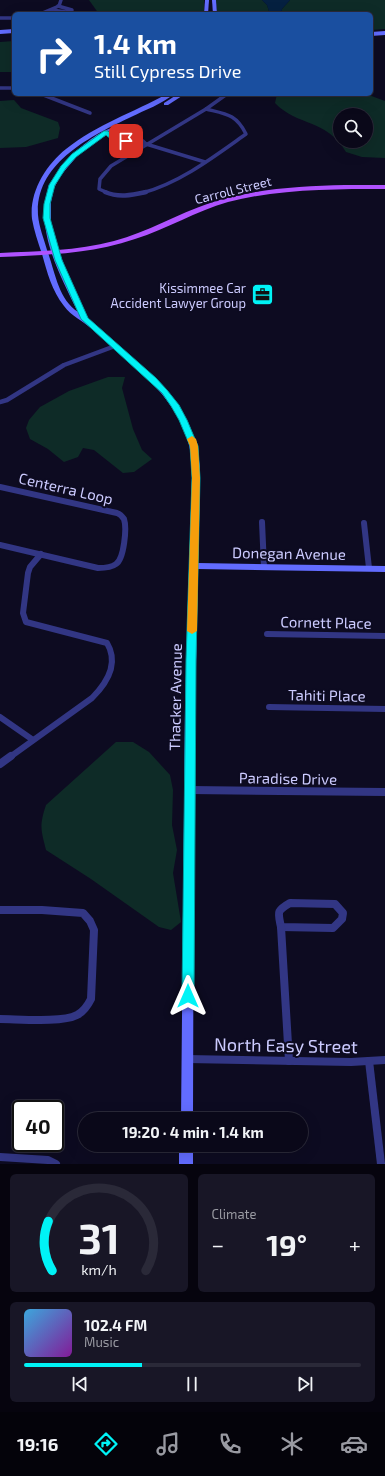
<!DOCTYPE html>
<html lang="en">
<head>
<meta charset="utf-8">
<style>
  body { margin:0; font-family:"Exo 2",sans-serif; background:#181626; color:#f1f3f6; height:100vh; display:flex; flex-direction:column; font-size:15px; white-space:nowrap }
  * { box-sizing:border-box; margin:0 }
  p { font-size:13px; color:#999aa2 }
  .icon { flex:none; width:22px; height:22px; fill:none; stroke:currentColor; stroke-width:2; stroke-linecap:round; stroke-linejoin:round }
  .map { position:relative; height:1164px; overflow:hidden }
  .drawer { display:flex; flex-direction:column; gap:10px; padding:10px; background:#06040e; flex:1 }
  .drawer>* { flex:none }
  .hud { position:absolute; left:12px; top:12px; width:361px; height:84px; border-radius:6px; box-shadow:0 4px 16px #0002,0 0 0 1px #2a2938; background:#1a4fa0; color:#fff; overflow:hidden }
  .fabs { position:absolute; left:333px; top:108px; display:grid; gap:8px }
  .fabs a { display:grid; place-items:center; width:40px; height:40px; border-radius:50%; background:#0a0819; box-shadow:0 4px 16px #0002,0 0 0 1px #2a2938; font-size:20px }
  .speed { position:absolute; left:12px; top:1100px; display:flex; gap:8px; font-size:20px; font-weight:700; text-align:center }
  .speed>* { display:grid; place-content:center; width:52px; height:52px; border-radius:50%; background:#0a0819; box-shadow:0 4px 16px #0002,0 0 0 1px #2a2938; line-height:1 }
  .speed .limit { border:2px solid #111; border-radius:6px; background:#fff; color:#111 }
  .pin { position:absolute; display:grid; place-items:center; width:34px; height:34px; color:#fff; margin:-17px; border-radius:8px; box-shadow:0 2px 6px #0006 }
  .me { position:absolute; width:44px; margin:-22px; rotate:0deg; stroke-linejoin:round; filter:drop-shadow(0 0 3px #0008) }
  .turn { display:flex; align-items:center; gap:14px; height:84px; padding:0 16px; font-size:18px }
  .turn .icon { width:52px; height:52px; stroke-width:2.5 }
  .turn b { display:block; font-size:28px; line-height:34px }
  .big { font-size:30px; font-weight:700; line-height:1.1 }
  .drawer .card { flex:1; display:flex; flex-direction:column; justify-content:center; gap:6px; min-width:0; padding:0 14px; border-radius:6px; background:#181626 }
  .drawer .dial { align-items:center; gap:0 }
  .dial svg { height:104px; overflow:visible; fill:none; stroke:#2a2938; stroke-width:7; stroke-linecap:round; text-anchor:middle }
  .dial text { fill:#f1f3f6; stroke:none }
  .song { display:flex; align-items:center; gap:12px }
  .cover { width:48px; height:48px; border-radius:6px; background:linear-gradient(135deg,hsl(200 70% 55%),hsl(290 70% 35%)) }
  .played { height:4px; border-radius:2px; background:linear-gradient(90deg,#00f3f6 35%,#2a2938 35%) }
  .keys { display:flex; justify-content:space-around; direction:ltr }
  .heat { display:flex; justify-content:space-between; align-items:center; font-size:22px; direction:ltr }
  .drawer .tiles { flex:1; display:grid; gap:10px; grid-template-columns:1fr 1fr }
  .card:last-child { grid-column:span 2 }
  .trip { position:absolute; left:78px; top:1112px; width:230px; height:40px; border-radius:20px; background:#0a0819; box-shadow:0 4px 16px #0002,0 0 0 1px #2a2938; font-weight:700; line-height:40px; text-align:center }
  .dock { display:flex; height:64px; justify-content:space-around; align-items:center; background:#04030a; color:#999aa2 }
  .dock .icon { width:28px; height:28px }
  .dock .active { color:#00f3f6 }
  .dock b { font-size:18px; color:#f1f3f6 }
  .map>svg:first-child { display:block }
</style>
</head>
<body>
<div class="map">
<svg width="385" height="1164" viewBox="0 0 385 1164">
  <rect width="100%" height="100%" fill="#0d0b21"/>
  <g fill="#0e2b27" fill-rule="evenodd">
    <path d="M89,0h115v14h-105z"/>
    <path d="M216,0h46l5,5 3,9h-53z"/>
    <path d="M290,0h95v29l-14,1v-16h-90l1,-5z"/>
    <path d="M14,41v31h-14v-30z"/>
    <path d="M277,94h89l19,7v57l-23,-1 -16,-5c-20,-34 -48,-25 -71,-49zM340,115h26v26h-26z"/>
    <path d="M14,100l7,8 37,14 2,6 -2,10 -32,9 -26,1v-47z"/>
    <path d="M108,377h17l-3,11 11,41 9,21 10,9 -18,13 -11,1 -29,-23 -11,-2 -5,9 -14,5 -16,-13 -18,-10 -4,-11 3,-8 11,-13 29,-16z"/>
    <path d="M116,742h17l16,10 21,23 3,15 -1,35 5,25 -4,23 8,49 -10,8 -12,-3 -68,-48 -45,-29c-5,-20 -7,-24 0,-45z"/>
  </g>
  <path fill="#052040" d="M262,0h28l-8,9 -1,5h-11l-3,-9z"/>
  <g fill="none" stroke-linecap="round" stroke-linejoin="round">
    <g stroke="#323684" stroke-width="3.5">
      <path d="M52,10l14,2 6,-2 -14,-4"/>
      <path d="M40,14l19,-8 2,-6"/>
      <path d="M0,18h14"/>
      <path d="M0,88h14"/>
      <path d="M41,94l49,19"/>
      <path d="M206,109l21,-15"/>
      <path d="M108,133h7l28,8 3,3c-9,0 -33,-3 -38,-11z"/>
      <path d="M146,144l59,18"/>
      <path d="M108,193l-9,-4 1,-10 11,-13 95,-57c20,5 30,5 40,25 -31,22 -66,49 -104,59"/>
    </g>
    <g stroke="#323684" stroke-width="4.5">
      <path d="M105,192c14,6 27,3 41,0"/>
      <path d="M0,402l7,-2 57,-35 51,-19"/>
    </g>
    <g stroke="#323684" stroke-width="6">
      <path d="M0,487l117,26c3,1 5,3 7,6 3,9 0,40 -8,45 -5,4 -12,4 -18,4l-98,-23"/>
      <path d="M262,522l2,45"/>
      <path d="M364,523l5,45"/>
      <path d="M267,634l118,2"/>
      <path d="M269,707l116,2"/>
      <path d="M0,717l33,23"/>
      <path d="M10,757l82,-59c15,-15 27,-35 15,-55l-81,-21 -3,-9 5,-40 2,-6 11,-13"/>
    </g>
    <g stroke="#323684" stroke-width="8">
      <path d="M0,764l11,-8"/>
      <path d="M190,790l195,2"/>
      <path d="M290,903l45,1 8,9 -1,6 -9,9 -52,-1c-3,-15 -5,-16 9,-24z"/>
      <path d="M0,910h42l41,3 7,8 4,9 -3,69c-3,6 -8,13 -14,16 -15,8 -59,4 -77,4"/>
      <path d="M281,927l8,134"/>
      <path d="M187,1059l164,3 34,-2"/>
      <path d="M369,1061l12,103"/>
      <path d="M0,1157l48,3 8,4"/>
    </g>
    <g fill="#626cff" fill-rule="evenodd">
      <path d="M205,0h4l-1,14h-4z"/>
      <path d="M212,0h4l1,14h-4z"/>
      <path d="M14,29v4l-14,1v-4z"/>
      <path d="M385,31v4l-14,1v-4z"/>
      <path d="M167,94h7c-12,10 -29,16 -43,23 -40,19 -96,46 -93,98 1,12 6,24 9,35 8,21 11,49 31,62 -29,-58 -59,-115 3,-165 7,-6 25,-20 34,-19v2l-25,15 -11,9 -18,21 -7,13 -3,14v23l5,18 11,30 21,45 66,59 19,21 15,24 9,23 3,22 -2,96 187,3v6l-187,-3 -4,198 -1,352h-12l4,-411 7,-230c0,-11 0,-22 -3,-33 -12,-50 -61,-84 -97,-116 -9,-8 -21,-13 -28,-23 -12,-15 -17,-34 -22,-52 -4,-12 -8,-23 -10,-35 -3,-27 14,-54 34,-70 30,-24 68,-37 101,-55z"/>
      <path d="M178,94h7l-17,11h-4v-2z"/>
      <rect x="179" y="1145" width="14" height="19"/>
    </g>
    <path fill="#af52ff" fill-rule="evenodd" d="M345,185h40v4c-53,0 -106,0 -157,13 -32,9 -61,27 -93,37 -44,15 -89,16 -135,18v-4c38,-2 77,-2 114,-12 34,-9 63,-27 96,-38 43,-14 89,-17 135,-18z"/>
  </g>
  <path fill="#00f3f6" stroke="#009ea0" d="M104,131h4l4,4 17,6 -3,2 -18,-6 -2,-2 -30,22 -10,11 -11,17 -5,19v14l12,42 26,58 68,60 11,12 12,15 8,15 11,26 2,32 -4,182 -2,336 -2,3 -4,2 -4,-2 -2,-3 4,-336 6,-182 -2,-32 -11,-26 -8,-14 -9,-13 -81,-74 -26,-59 -12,-42 1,-14 5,-19 12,-19 11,-12z"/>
  <path fill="#f59e0b" d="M192,436l4,3 2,7 2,32 -3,153 -5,3 -5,-3 5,-153 -2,-32 -3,-7z"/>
  <defs>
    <symbol id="office-square" viewBox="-11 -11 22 22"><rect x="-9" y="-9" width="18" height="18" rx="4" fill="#00f3f6" stroke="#0d0b21"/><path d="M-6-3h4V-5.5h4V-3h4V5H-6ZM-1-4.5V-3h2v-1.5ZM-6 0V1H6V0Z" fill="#111"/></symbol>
  </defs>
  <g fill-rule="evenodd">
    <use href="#office-square" x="250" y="282" width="25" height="25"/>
  </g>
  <g text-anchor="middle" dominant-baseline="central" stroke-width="4" stroke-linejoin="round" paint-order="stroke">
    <g font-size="13" fill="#cccbff" stroke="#0d0b21">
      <text transform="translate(233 190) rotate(-14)">Carroll Street</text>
    </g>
    <g font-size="13" fill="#cccbff" stroke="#0d0b21" text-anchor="end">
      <text x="246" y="288">Kissimmee Car<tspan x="246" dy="15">Accident Lawyer Group</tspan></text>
    </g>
    <g font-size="15" fill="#cccbff" stroke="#0d0b21">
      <text transform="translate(66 488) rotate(13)">Centerra Loop</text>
      <text transform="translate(289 553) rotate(1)">Donegan Avenue</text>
      <text transform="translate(326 622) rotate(1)">Cornett Place</text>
      <text transform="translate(327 695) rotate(1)">Tahiti Place</text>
      <text transform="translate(175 697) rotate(-89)">Thacker Avenue</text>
      <text transform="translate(288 778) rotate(1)">Paradise Drive</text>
    </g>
    <g font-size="18" fill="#cccbff" stroke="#0d0b21">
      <text transform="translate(286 1045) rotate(1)">North Easy Street</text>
    </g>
  </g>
</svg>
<div class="fabs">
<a><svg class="icon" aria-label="search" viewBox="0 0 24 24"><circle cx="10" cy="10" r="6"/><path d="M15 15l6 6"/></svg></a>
</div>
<div class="speed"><div class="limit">40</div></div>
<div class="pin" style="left:126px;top:141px;background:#d93025"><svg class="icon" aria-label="arrive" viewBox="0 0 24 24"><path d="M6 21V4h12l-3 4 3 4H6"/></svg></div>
<svg class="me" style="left:188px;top:996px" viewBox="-20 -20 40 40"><path d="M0-17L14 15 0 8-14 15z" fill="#00f3f6" stroke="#fff" stroke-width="4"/></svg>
<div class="trip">19:20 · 4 min · 1.4 km</div>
<div class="hud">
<div class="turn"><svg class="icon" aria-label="right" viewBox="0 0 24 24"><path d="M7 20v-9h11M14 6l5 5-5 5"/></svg><div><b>1.4 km</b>Still Cypress Drive</div></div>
</div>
</div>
<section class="drawer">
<div class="tiles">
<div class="card dial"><svg viewBox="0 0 100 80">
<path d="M14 69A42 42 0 1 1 86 69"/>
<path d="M14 69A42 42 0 0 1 11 31" stroke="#00f3f6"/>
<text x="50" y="56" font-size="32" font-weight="700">31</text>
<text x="50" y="72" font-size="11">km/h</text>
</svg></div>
<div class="card"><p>Climate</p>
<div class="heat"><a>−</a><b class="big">19°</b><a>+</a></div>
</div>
<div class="card">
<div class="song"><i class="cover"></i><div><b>102.4 FM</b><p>Music</p></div></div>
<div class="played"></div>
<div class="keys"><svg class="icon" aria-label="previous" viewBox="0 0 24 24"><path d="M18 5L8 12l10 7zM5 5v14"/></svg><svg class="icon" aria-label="pause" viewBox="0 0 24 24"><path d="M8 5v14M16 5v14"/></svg><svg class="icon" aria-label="next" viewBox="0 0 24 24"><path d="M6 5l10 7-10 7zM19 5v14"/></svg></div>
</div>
</div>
</section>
<nav class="dock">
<b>19:16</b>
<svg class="icon active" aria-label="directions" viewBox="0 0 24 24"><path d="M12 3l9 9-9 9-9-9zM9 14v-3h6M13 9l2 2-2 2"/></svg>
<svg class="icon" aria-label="music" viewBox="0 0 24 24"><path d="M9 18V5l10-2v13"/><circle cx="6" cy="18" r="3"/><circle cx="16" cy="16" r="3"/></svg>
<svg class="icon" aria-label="phone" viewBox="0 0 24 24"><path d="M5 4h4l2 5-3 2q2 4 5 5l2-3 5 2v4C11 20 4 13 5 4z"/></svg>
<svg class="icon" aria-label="climate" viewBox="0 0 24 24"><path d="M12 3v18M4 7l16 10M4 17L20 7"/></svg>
<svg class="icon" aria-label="car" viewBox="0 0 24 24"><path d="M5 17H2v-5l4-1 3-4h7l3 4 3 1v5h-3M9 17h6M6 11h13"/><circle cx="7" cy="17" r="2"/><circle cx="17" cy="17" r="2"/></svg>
</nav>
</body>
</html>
